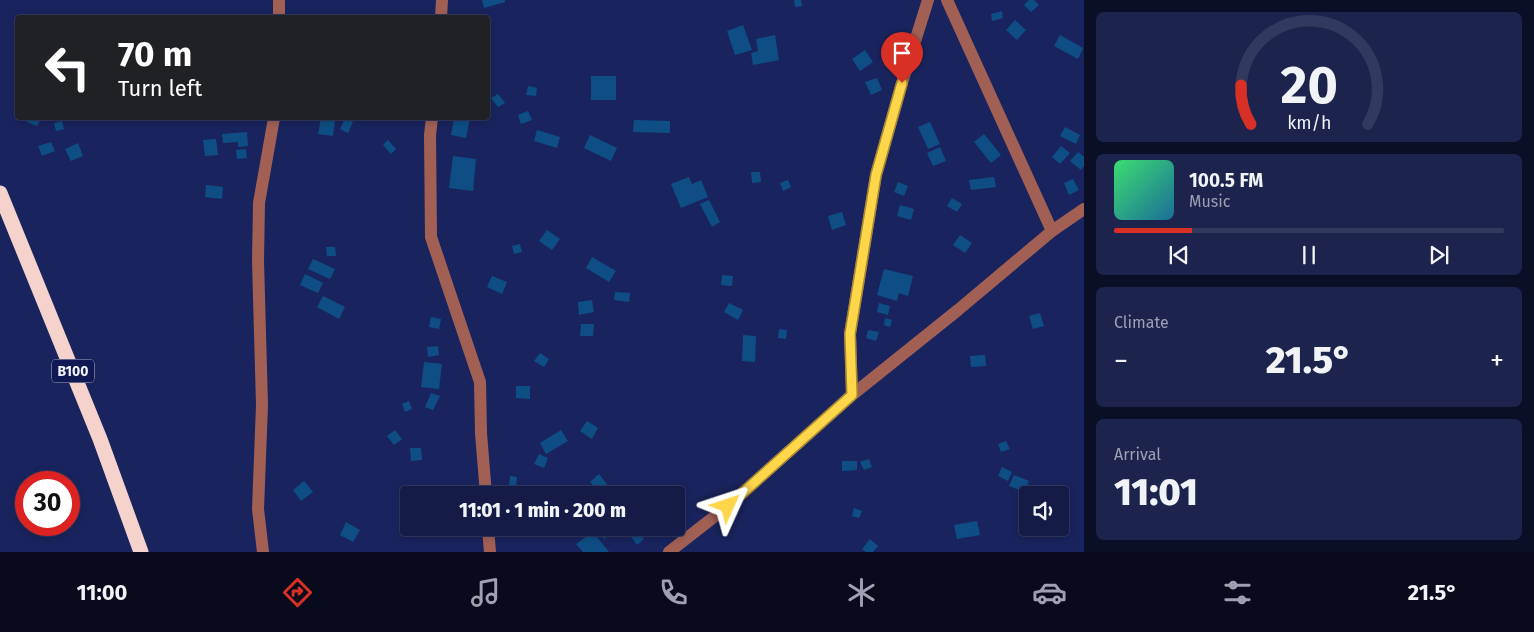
<!DOCTYPE html>
<html lang="en">
<head>
<meta charset="utf-8">
<style>
  body { margin:0; font-family:"Fira Sans",sans-serif; background:#1c244d; color:#f1f3f6; height:100vh; display:flex; flex-direction:column; font-size:19px; white-space:nowrap }
  * { box-sizing:border-box; margin:0 }
  p { font-size:16px; color:#9da1b3 }
  .icon { flex:none; width:28px; height:28px; fill:none; stroke:currentColor; stroke-width:2; stroke-linecap:round; stroke-linejoin:round }
  .map { position:relative; flex:1; overflow:hidden }
  .details { display:flex; flex-direction:column; gap:12px; padding:12px; background:#0a0f26; width:450px }
  .details>* { flex:none }
  .guide { position:absolute; left:15px; top:15px; width:475px; height:105px; border-radius:5px; box-shadow:0 2px 8px #0003,0 0 0 1px #32395f; background:#202124; color:#fff; overflow:hidden }
  .controls { position:absolute; left:1019px; top:486px; display:grid; gap:10px }
  .controls a { display:grid; place-items:center; width:50px; height:50px; border-radius:5px; background:#131b46; box-shadow:0 2px 8px #0003,0 0 0 1px #32395f; font-size:25px }
  .speed { position:absolute; left:15px; top:471px; display:flex; gap:10px; font-size:25px; font-weight:700; text-align:center }
  .speed>* { display:grid; place-content:center; width:65px; height:65px; border-radius:50%; background:#131b46; box-shadow:0 2px 8px #0003,0 0 0 1px #32395f; line-height:1 }
  .speed .limit { border:8px solid #d22; background:#fff; color:#111 }
  .pin { position:absolute; display:grid; place-items:center; width:42px; height:42px; color:#fff; margin:-51px -21px; border-radius:50% 50% 50% 0; rotate:-45deg; box-shadow:0 0 5px #0007 }
  .pin .icon { rotate:45deg }
  .me { position:absolute; width:55px; margin:-28px; rotate:48deg; stroke-linejoin:round; filter:drop-shadow(0 0 4px #0008) }
  .turn { display:flex; align-items:center; gap:18px; height:105px; padding:0 20px; font-size:22px }
  .turn .icon { width:65px; height:65px; stroke-width:2.5 }
  .turn b { display:block; font-size:35px; line-height:42px }
  .big { font-size:38px; font-weight:800; line-height:1.1 }
  .details .widget { flex:1; display:flex; flex-direction:column; justify-content:center; gap:8px; min-width:0; padding:0 18px; border-radius:8px; background:#1c244d }
  .details .dial { align-items:center; gap:0 }
  .dial svg { height:130px; overflow:visible; fill:none; stroke:#32395f; stroke-width:7; stroke-linecap:round; text-anchor:middle }
  .dial text { fill:#f1f3f6; stroke:none }
  .song { display:flex; align-items:center; gap:15px }
  .cover { width:60px; height:60px; border-radius:8px; background:linear-gradient(135deg,hsl(140 70% 55%),hsl(200 70% 35%)) }
  .played { height:5px; border-radius:2px; background:linear-gradient(90deg,#d93025 20%,#32395f 20%) }
  .keys { display:flex; justify-content:space-around; direction:ltr }
  .heat { display:flex; justify-content:space-between; align-items:center; font-size:28px; direction:ltr }
  .trip { position:absolute; left:400px; top:486px; width:285px; height:50px; border-radius:5px; background:#131b46; box-shadow:0 2px 8px #0003,0 0 0 1px #32395f; font-weight:800; line-height:50px; text-align:center }
  .dock { display:flex; height:80px; justify-content:space-around; align-items:center; background:#080b1c; color:#9da1b3 }
  .dock .icon { width:35px; height:35px }
  .dock .on { color:#d93025 }
  .dock b { font-size:22px; color:#f1f3f6 }
  main { display:flex; flex:1; min-height:0 }
  .map>svg:first-child { display:block }
</style>
</head>
<body>
<main>
<div class="map">
<svg width="1084" height="552" viewBox="0 0 1084 552">
  <rect width="100%" height="100%" fill="#19245e"/>
  <g fill="#0e4e84">
    <path d="M482,0h23v2l-21,6z"/>
    <path d="M794,0h7l1,6 -7,1z"/>
    <path d="M1029,0h5l5,5 -8,7 -7,-7z"/>
    <path d="M1002,11l1,7 -11,3 -1,-7z"/>
    <path d="M1015,20l11,10 -9,10 -11,-10z"/>
    <path d="M743,25l9,25 -17,5 -8,-24z"/>
    <path d="M775,35l4,25 -26,5 -2,-12 7,-2 -2,-12z"/>
    <path d="M1060,35l23,13 -5,11 -24,-13z"/>
    <path d="M865,50l8,12 -13,9 -8,-12z"/>
    <rect x="591" y="76" width="25" height="24"/>
    <path d="M877,78l5,12 -11,5 -6,-13z"/>
    <path d="M528,86l9,2 -1,8 -10,-1z"/>
    <path d="M498,94l7,9 -7,4 -7,-9z"/>
    <path d="M528,111l4,9 -11,4 -3,-9z"/>
    <path d="M28,118h13l-4,8 -10,-4z"/>
    <path d="M321,118l14,2 -2,16 -15,-2z"/>
    <path d="M345,118l8,4 -5,11 -8,-4z"/>
    <path d="M454,118h16l-4,20 -15,-3z"/>
    <path d="M634,120l36,1v12l-37,-1z"/>
    <path d="M62,121l2,8 -8,2 -2,-8z"/>
    <path d="M930,122l10,22 -12,5 -10,-22z"/>
    <path d="M1065,127l15,8 -4,9 -16,-8z"/>
    <path d="M537,130l23,7 -3,11 -23,-7z"/>
    <path d="M247,132l1,14 -10,1v-5l-15,1 -1,-9z"/>
    <path d="M984,134l17,21 -10,8 -17,-21z"/>
    <path d="M590,135l27,13 -6,13 -27,-13z"/>
    <path d="M216,139l2,16 -13,1 -2,-16z"/>
    <path d="M388,140l8,9 -5,5 -8,-9z"/>
    <path d="M51,142l4,9 -13,5 -4,-10z"/>
    <path d="M78,143l5,13 -12,5 -6,-12z"/>
    <path d="M1061,146l9,7 -10,11 -8,-7z"/>
    <path d="M940,147l6,14 -13,5 -6,-13z"/>
    <path d="M246,149l1,9 -10,1 -1,-9z"/>
    <path d="M1078,152l6,5v9l-3,4 -11,-9z"/>
    <path d="M453,156l23,3 -3,32 -24,-3z"/>
    <path d="M751,172h9l1,10 -9,1z"/>
    <path d="M689,177l3,7 9,-4 7,17 -27,11 -10,-24z"/>
    <path d="M994,177l2,10 -25,3 -2,-10z"/>
    <path d="M1073,179l6,11 -10,5 -5,-12z"/>
    <path d="M788,180l3,7 -8,4 -3,-8z"/>
    <path d="M898,182l10,4 -4,10 -10,-4z"/>
    <path d="M206,185l17,2 -1,12 -17,-2z"/>
    <path d="M952,198l10,6 -5,8 -10,-6z"/>
    <path d="M709,200l11,22 -8,5 -12,-23z"/>
    <path d="M900,205l14,4 -3,11 -14,-4z"/>
    <path d="M842,212l4,13 -14,5 -4,-14z"/>
    <path d="M547,230l13,9 -8,11 -13,-9z"/>
    <path d="M960,235l12,8 -7,10 -12,-8z"/>
    <path d="M520,244l2,8 -8,2 -2,-8z"/>
    <path d="M326,247h9l1,9h-9z"/>
    <path d="M592,257l24,14 -7,11 -23,-14z"/>
    <path d="M313,259l22,10 -5,10 -22,-10z"/>
    <path d="M884,269l29,7 -5,20 -9,-3 -2,8 -20,-6z"/>
    <path d="M305,274l18,9 -5,10 -18,-8z"/>
    <path d="M722,275l11,1 -1,10 -11,-1z"/>
    <path d="M492,276l15,6 -5,12 -15,-7z"/>
    <path d="M615,292l15,1 -1,9 -15,-2z"/>
    <path d="M323,296l22,11 -6,12 -22,-12z"/>
    <path d="M592,300l2,12 -15,3 -1,-13z"/>
    <path d="M729,303l14,7 -5,10 -14,-8z"/>
    <path d="M879,303l11,3 -2,9 -11,-3z"/>
    <path d="M1040,313l4,13 -11,3 -4,-13z"/>
    <path d="M431,317l10,2 -2,10 -10,-2z"/>
    <path d="M885,318l7,2 -2,7 -6,-2z"/>
    <path d="M581,324h13l-1,12h-13z"/>
    <path d="M779,329l8,1 -1,9 -8,-1z"/>
    <path d="M868,330l11,2 -3,9 -10,-3z"/>
    <path d="M743,335l13,1 -1,26 -13,-1z"/>
    <path d="M438,346l1,9 -11,2 -1,-10z"/>
    <path d="M540,353l9,6 -5,8 -10,-6z"/>
    <path d="M985,355l1,11 -15,1 -1,-11z"/>
    <path d="M424,362l18,2 -3,25 -18,-2z"/>
    <path d="M516,386h14v13l-14,-1z"/>
    <path d="M431,393l9,3 -7,14 -8,-3z"/>
    <path d="M409,401l3,8 -7,3 -3,-8z"/>
    <path d="M587,421l11,7 -6,11 -12,-8z"/>
    <path d="M395,430l7,9 -8,6 -7,-9z"/>
    <path d="M561,430l7,11 -22,13 -6,-11z"/>
    <path d="M1006,441l4,8 -9,3 -3,-8z"/>
    <path d="M410,448h11l1,12 -11,1z"/>
    <path d="M539,454l9,4 -4,10 -10,-4z"/>
    <path d="M869,459l3,8 -8,3 -4,-8z"/>
    <path d="M842,461h15v9l-15,1z"/>
    <path d="M1002,467l10,5 -4,9 -10,-5z"/>
    <path d="M599,474l10,13 -8,7 -11,-12z"/>
    <path d="M1014,475l15,6 -4,11 -16,-6z"/>
    <path d="M510,476l7,1 -1,10h-7z"/>
    <path d="M304,481l9,11 -12,9 -8,-11z"/>
    <path d="M532,489l13,2 -1,4h-13z"/>
    <path d="M854,508l8,3 -3,7 -7,-2z"/>
    <path d="M977,521l3,14 -23,4 -3,-14z"/>
    <path d="M346,522l14,8 -7,12 -13,-7z"/>
    <path d="M573,528h16l-10,7z"/>
    <path d="M598,528h13l3,3 -10,8 -8,-10z"/>
    <path d="M637,530l7,9 -7,6 -7,-10z"/>
    <path d="M593,532l16,20h-26l-7,-8z"/>
    <path d="M870,539l8,7 -5,6h-7l-4,-3z"/>
  </g>
  <g fill="none" stroke-linecap="round" stroke-linejoin="round">
    <g stroke="#a26055" stroke-width="12">
      <path d="M947,0l105,231"/>
      <path d="M279,18v-18"/>
      <path d="M441,18l1,-18"/>
      <path d="M432,118l-2,17 1,102 49,145 1,51 5,62"/>
      <path d="M852,395l-2,-61 26,-159 26,-92 26,-83"/>
      <path d="M488,528l2,24"/>
      <path d="M263,552l-5,-43 4,-104 -4,-144 1,-58 15,-85"/>
      <path d="M669,552l59,-46 124,-111 106,-85 94,-79 32,-22"/>
    </g>
    <path stroke="#f5d3cc" stroke-width="15" d="M0,193l100,246 41,113"/>
  </g>
  <g fill="none" stroke-linecap="round" stroke-linejoin="round">
    <defs>
      <path id="route" d="M728,506l124,-111 -2,-61 26,-159 26,-92"/>
    </defs>
    <use href="#route" stroke="#a68a30" stroke-width="12"/>
    <use href="#route" stroke="#ffd54a" stroke-width="9"/>
  </g>
  <g text-anchor="middle" dominant-baseline="central" stroke-width="5" stroke-linejoin="round" paint-order="stroke">
    <rect fill="#101953" stroke="#aeb3c9" stroke-width="1" x="52" y="359.5" width="42" height="23" rx="4"/>
    <g font-size="14" font-weight="bold" fill="#f2f5fc">
      <text x="73" y="371">B100</text>
    </g>
  </g>
</svg>
<div class="controls">
<a><svg class="icon" aria-label="sound" viewBox="0 0 24 24"><path d="M4 9h4l5-4v14l-5-4H4zM17 9q2 3 0 6"/></svg></a>
</div>
<div class="speed"><div class="limit">30</div></div>
<div class="pin" style="left:902px;top:83px;background:#d93025"><svg class="icon" aria-label="arrive" viewBox="0 0 24 24"><path d="M6 21V4h12l-3 4 3 4H6"/></svg></div>
<svg class="me" style="left:728px;top:506px" viewBox="-20 -20 40 40"><path d="M0-17L14 15 0 8-14 15z" fill="#ffd54a" stroke="#fff" stroke-width="4"/></svg>
<div class="trip">11:01 · 1 min · 200 m</div>
<div class="guide">
<div class="turn"><svg class="icon" aria-label="left" viewBox="0 0 24 24"><path d="M17 20v-9H6M10 6l-5 5 5 5"/></svg><div><b>70 m</b>Turn left</div></div>
</div>
</div>
<section class="details">
<div class="widget dial"><svg viewBox="0 0 100 80">
<path d="M14 69A42 42 0 1 1 86 69"/>
<path d="M14 69A42 42 0 0 1 8 45" stroke="#d93025"/>
<text x="50" y="56" font-size="32" font-weight="700">20</text>
<text x="50" y="72" font-size="11">km/h</text>
</svg></div>
<div class="widget">
<div class="song"><i class="cover"></i><div><b>100.5 FM</b><p>Music</p></div></div>
<div class="played"></div>
<div class="keys"><svg class="icon" aria-label="previous" viewBox="0 0 24 24"><path d="M18 5L8 12l10 7zM5 5v14"/></svg><svg class="icon" aria-label="pause" viewBox="0 0 24 24"><path d="M8 5v14M16 5v14"/></svg><svg class="icon" aria-label="next" viewBox="0 0 24 24"><path d="M6 5l10 7-10 7zM19 5v14"/></svg></div>
</div>
<div class="widget"><p>Climate</p>
<div class="heat"><a>−</a><b class="big">21.5°</b><a>+</a></div>
</div>
<div class="widget"><p>Arrival</p><b class="big">11:01</b></div>
</section>
</main>
<nav class="dock">
<b>11:00</b>
<svg class="icon on" aria-label="directions" viewBox="0 0 24 24"><path d="M12 3l9 9-9 9-9-9zM9 14v-3h6M13 9l2 2-2 2"/></svg>
<svg class="icon" aria-label="music" viewBox="0 0 24 24"><path d="M9 18V5l10-2v13"/><circle cx="6" cy="18" r="3"/><circle cx="16" cy="16" r="3"/></svg>
<svg class="icon" aria-label="phone" viewBox="0 0 24 24"><path d="M5 4h4l2 5-3 2q2 4 5 5l2-3 5 2v4C11 20 4 13 5 4z"/></svg>
<svg class="icon" aria-label="climate" viewBox="0 0 24 24"><path d="M12 3v18M4 7l16 10M4 17L20 7"/></svg>
<svg class="icon" aria-label="car" viewBox="0 0 24 24"><path d="M5 17H2v-5l4-1 3-4h7l3 4 3 1v5h-3M9 17h6M6 11h13"/><circle cx="7" cy="17" r="2"/><circle cx="17" cy="17" r="2"/></svg>
<svg class="icon" aria-label="filters" viewBox="0 0 24 24"><path d="M4 7h16M4 17h16"/><circle cx="9" cy="7" r="2"/><circle cx="15" cy="17" r="2"/></svg>
<b>21.5°</b>
</nav>
</body>
</html>
